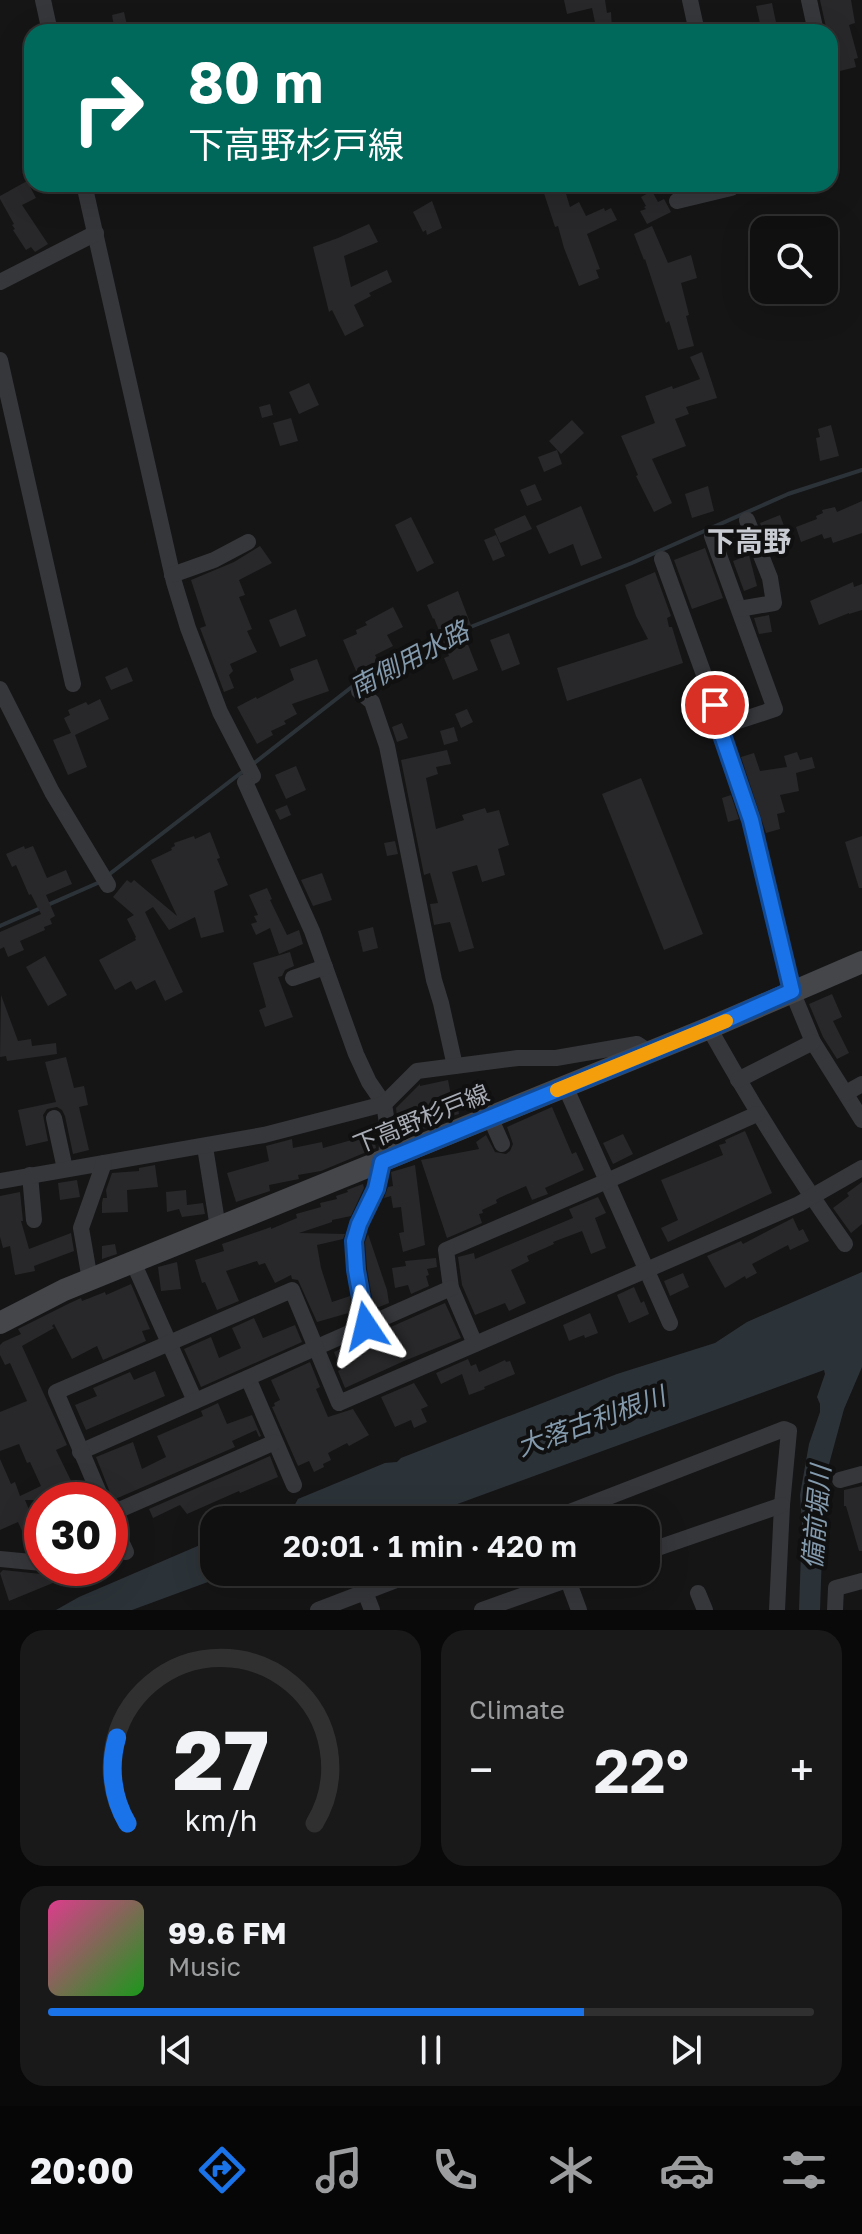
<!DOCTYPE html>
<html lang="en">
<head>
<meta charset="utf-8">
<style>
  body { margin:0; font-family:"Golos Text","Noto Sans JP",sans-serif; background:#191919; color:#f1f3f6; height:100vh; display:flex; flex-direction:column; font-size:30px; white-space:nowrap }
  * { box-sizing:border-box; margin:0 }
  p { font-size:26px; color:#9c9d9f }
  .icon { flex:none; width:44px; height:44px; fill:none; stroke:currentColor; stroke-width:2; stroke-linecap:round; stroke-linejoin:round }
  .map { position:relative; height:1610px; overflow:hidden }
  .sheet { display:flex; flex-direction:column; gap:20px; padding:20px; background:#090909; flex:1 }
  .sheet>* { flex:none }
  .banner { position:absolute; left:24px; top:24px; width:814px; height:168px; border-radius:24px; box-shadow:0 8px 32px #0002,0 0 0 2px #303030; background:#00695c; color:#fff; overflow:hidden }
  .tools { position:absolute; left:750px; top:216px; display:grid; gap:16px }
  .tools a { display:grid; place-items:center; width:88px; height:88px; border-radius:16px; background:#101010; box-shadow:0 8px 32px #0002,0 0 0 2px #303030; font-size:40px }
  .speed { position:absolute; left:24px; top:1482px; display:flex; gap:16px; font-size:40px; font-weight:700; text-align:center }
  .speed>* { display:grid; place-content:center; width:104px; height:104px; border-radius:50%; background:#101010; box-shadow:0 8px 32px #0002,0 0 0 2px #303030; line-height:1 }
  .speed .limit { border:12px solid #d22; background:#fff; color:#111 }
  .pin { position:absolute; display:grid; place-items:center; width:68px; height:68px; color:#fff; margin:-34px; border:4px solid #fff; border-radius:50%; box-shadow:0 2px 8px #0007 }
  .me { position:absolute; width:88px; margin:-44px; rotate:350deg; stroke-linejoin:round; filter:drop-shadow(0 0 6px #0008) }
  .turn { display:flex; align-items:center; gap:28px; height:168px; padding:0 32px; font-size:36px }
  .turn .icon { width:104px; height:104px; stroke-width:2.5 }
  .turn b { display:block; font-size:56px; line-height:68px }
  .big { font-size:60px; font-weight:600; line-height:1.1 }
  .sheet .card { flex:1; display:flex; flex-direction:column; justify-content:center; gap:12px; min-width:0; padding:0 28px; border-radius:24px; background:#191919 }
  .sheet .dial { align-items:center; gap:0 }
  .dial svg { height:208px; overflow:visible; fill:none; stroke:#303030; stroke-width:7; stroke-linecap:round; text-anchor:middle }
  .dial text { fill:#f1f3f6; stroke:none }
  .song { display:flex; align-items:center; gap:24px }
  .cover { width:96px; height:96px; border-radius:12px; background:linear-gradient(135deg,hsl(330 70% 55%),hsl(120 70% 35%)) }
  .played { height:8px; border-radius:4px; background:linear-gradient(90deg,#1a73e8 70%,#303030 70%) }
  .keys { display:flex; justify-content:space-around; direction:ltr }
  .heat { display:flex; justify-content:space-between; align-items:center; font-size:44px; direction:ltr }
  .sheet .tiles { flex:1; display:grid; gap:20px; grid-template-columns:1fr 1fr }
  .card:last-child { grid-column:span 2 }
  .trip { position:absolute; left:200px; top:1506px; width:460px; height:80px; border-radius:24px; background:#101010; box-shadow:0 8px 32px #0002,0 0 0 2px #303030; font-weight:600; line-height:80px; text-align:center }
  .menu { display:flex; height:128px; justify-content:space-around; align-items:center; background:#060606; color:#9c9d9f }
  .menu .icon { width:56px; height:56px }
  .menu .active { color:#1a73e8 }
  .menu b { font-size:36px; color:#f1f3f6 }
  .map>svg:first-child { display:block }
</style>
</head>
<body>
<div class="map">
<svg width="862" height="1610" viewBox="0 0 862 1610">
  <rect width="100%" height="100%" fill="#151516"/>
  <g fill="#2c3338">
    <path d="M862,1272v95l-18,42 -16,59 -4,28 -4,114h-21l3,-86 -2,-29 9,-51 11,-32v-8l-3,-7 8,-23 -1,-4 -383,140 -53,10h-129l22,-10 6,1 6,-3 5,-9 87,-36 12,-1 4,-4 216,-84 98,-31 32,-21z"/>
    <path d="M214,1539v33h21l-103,38h-76l23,-13z"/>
  </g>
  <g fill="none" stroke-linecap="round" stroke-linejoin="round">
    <g stroke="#2c3338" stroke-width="4">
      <path d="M468,628l164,-65 156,-69 74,-24"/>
      <path d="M253,764l109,-85 83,-42"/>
      <path d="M107,876l139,-107"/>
      <path d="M0,926l100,-44"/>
    </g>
  </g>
  <g fill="#28282a">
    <path d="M564,0h41l2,13 4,-1 1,20h-15l-5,-24 -25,6z"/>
    <path d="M820,0h31l4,23 -6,2 9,33 -4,1 2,8 -16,4 -10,-39h-3z"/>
    <path d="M772,3l6,29h-16l-6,-26z"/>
    <path d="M124,12l4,18 -13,2 -3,-17z"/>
    <path d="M27,181l9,17 -14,7 26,39 -13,8 -4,-5 -5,3 -13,-20 2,-1 -3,-4 2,-1 -14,-25v-3z"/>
    <path d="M541,184h22l7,23 9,-5 7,14 18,-8 1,3 6,-3 6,12 -30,14 13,35 -4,1 3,8 -20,8 -15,-38 -6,-22 -3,1z"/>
    <path d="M652,191l6,11 6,-3 7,13 -24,12 -7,-13 6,-2 -2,-2 2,-1 -5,-9z"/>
    <path d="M432,201l10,27 -15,7 -1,-5 -3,2 -10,-20z"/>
    <path d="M369,224l9,18 -34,14 7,31 36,-17 5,12 -23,11 2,3 -17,9 10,21 -19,10 -13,-26 -3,2 -16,-65 25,-9z"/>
    <path d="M652,226l16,37 23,-8 6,23 -16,5 8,32 -3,1 8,30 -16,4 -9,-29 -3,2 -21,-64 -1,1 -10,-26z"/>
    <path d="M702,352l15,46 -31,9 3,7 -14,5 11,27 -34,13 20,44 -18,9 -18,-36 2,-1 -17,-39 34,-13 -10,-27 27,-10 1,3 27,-10 -10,-22z"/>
    <path d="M309,383l10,22 -20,9 -10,-22z"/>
    <path d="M270,404l3,11 -11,3 -3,-11z"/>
    <path d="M291,418l7,23 -18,5 -7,-23z"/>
    <path d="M572,420l12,13 -23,21 -12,-13z"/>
    <path d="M831,425l8,31 -19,5 -4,-23 4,-1 -2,-8z"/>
    <path d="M557,450l5,14 -18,8 -6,-15z"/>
    <path d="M535,484l7,16 -15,6 -7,-16z"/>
    <path d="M708,486l6,25 -22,7 -7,-24z"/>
    <path d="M862,501v32l-29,10 -2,-6 -7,2 -2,-5 -21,8 -5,-15 21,-8 -1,-3 7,-3 -1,-3 13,-3 2,5z"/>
    <path d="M581,506l21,52 -21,8 -8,-22 -24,10 -13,-28z"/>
    <path d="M525,515l7,14 -32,14 -6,-14z"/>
    <path d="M780,515l7,19 -19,9 -8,-20z"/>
    <path d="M411,517l23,46 -17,9 -22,-47z"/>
    <path d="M496,535l9,21 -12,5 -9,-21z"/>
    <path d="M260,546l12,17 -33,17 6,15 -6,2 13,32 -5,2 10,21 -27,12 3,7 -4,4 5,13 -10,4 -24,-64 6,-2 -15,-46 43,-18z"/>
    <path d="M705,548l18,50 -31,11 -18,-49z"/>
    <path d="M749,555l8,31 -13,5 -11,-30z"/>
    <path d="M655,572l16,44 -4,2 2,9h3l11,36 -116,38 -10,-33 91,-29 -12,-23 -11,-31z"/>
    <path d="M853,582l1,5 8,-3v26l-13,4v-1l-30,12 -9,-24z"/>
    <path d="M458,591l14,37 -9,4 15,38 -25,10 -9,-22 5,-2 -15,-38 -1,1 -6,-14z"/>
    <path d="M393,607l10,20 -16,8 6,11 -18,9 3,6 -22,10 -13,-31 14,-6 -1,-4 11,-5 -2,-3z"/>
    <path d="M296,609l10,27 -26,11 -11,-27z"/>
    <path d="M769,615l3,17 -13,2 -5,-16z"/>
    <path d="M509,633l11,31 -18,7 -12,-31z"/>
    <path d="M317,659l12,32 -37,13 5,10 -13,7 2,3 -15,7 2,4 -16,9 -20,-37 19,-10 1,2 37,-19 -4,-11z"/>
    <path d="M127,667l6,14 -22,9 -6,-13z"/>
    <path d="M100,699l9,20 -34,16 12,32 -19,8 -15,-35 18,-7 -7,-15 6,-3 -2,-5 18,-8 2,3z"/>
    <path d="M467,709l6,13 -12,6 -6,-14z"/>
    <path d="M402,723l6,15 -11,4 -5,-15z"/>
    <path d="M454,727l4,14 -14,4 -4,-14z"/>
    <path d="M447,750l4,14 -15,3 2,7 -12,4 10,51 28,-9 -2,-5 23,-7 2,5 12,-3 10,35 -11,4 7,26 -23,7 -5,-17 -25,7 22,76 -15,4 -9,-30 -16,3 -4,-21 8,-1 -8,-30 -6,2 -23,-115z"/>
    <path d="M797,752l3,8 12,-3 3,11 -19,5 3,18 -19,4 5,17 -8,2 3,15 -14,4 -25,-76 13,-4 6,18 27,-4 -3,-11z"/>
    <path d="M296,766l10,24 -20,9 -11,-24z"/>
    <path d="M641,778l62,156 -39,16 -62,-156z"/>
    <path d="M731,795l8,24 -11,3 -6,-24z"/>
    <path d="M287,805l4,10 -11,5 -5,-10z"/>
    <path d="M210,832l10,26 -3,1 11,26 -14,6 10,41 -23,6 -6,-21 -26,13 -16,-23 -8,5 38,80 -18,9 -10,-21 -19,10 -5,-9 -16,9 -16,-30 37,-20 -1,-2 1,-1 -9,-18 7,-4 -21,-18 14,-17 4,3 3,-3 43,36 -26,-56 21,-10 -1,-2 4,-2 -1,-3 20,-7 1,3z"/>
    <path d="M862,836v52h-3l-14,-46z"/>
    <path d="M395,841l3,13 -11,2 -3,-13z"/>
    <path d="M24,846l1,3 8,-3 14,32 19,-8 6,14 -26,11 9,21 -5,3 2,5 -8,3 1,3 -25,11 4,9 -16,7 -4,-10 -4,2v-17l41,-18 -10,-20 -2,1 -13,-30 -4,2 -6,-13z"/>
    <path d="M322,873l10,27 -19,6 -12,-26z"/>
    <path d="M267,888l5,11 -2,1 17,35 12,-5 4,14 -24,10 -9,-26 -14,7 -5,-11 6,-2 -3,-6 4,-1 -9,-20z"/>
    <path d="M373,927l5,21 -15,4 -5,-21z"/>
    <path d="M290,952l4,14 -9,4 -3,6 -4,1 15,40 -28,10 -6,-17 7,-3 -2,-8 -11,-36z"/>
    <path d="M45,956l22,39 -19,11 -22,-39z"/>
    <path d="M832,994l10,23 -9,4 16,32 -12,6 -14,-22 -14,-33z"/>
    <path d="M1,995l17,46 13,-2 1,7 24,-3 1,11 -50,7 -1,-5 -6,1z"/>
    <path d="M66,1057l8,31 10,-2 4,19 -9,2 10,43 -16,4 -8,-38 -3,-6 -5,-3 -10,2 -4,6 5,26 -22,5 -8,-36 38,-8 -11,-40z"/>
    <path d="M448,1080l4,21 4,-1 3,14 -29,9v3l-3,2 -28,4 -3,-24 24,-24v2z"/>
    <path d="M552,1107l20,47 4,-2 8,18 -39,18 3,6 -16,6 -6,-14 -27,12 -3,2 1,3 -15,7 1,3 -4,1 3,9 -35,15 -26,-78 58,-11 -3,-7 10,-7 9,17 11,2 4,-3 3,-7 -6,-17z"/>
    <path d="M745,1131l27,62 -104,49 -7,-14 17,-8 -17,-40 62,-25 -4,-10 7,-2 -1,-3z"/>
    <path d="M623,1134l10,20 -20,10 -10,-21z"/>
    <path d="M373,1136l3,12 -55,23 -23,4 1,4 -30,6 1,6 -34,11 -9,-29 42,-12 -3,-15 26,-7 1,9 29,-6 1,6 36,-10 1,3z"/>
    <path d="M155,1165l3,22 -31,3 1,22 -26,1v-10l1,-5h4l-1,-8 6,-17 27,-2v-3z"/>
    <path d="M415,1165l10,80 -22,7 -4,-19 5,-1 -3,-25 -8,1 -2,-12 -7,2 4,-11 5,-1 -2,-14z"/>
    <path d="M77,1180l3,17 -20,3 -2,-17z"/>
    <path d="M862,1182v42l-11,9 -18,-25 16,-12 -2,-3z"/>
    <path d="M363,1184l1,4 -13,28 -19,4v2l-33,11 46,1 -2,5 -26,6 4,23 11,34 18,-6 2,16 -35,10 -19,-42 -6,-1 -1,-4 -16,8 -10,-20 -6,2 -2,-4 -31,10 13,30 -22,9 -12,-28 -3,1 -7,-23 29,-9 -2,-7 49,-17v2l26,-11 -1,-4 25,-7 -1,-4 17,-4 -1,-3 12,-4 -1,-2z"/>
    <path d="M186,1190l1,15 16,-2 2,11 -23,3 -3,-8 -12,3 -1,-20z"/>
    <path d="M20,1192l3,29h-2l8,28 42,-16 3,18 -40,15 1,5 -20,4 -5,-29 -7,2 -3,-11v-41z"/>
    <path d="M598,1197l8,16 -11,5 11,30 -15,6 -9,-23 -29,11 1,2 -27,12 2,5 -18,9 15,33 -17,8 -4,-8 -30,12 -13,-30 -4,-28 16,-4 1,6 98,-41 -4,-9z"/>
    <path d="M793,1218l6,13 4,-2 6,12 -19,9 -2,-5 -36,19 5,9 -11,6 -1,-3 -20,12 -18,-32 34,-15 2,3z"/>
    <path d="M368,1234l19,56 2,13 -15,6 -7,-40 -2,-27z"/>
    <path d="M115,1244l2,10 -15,5v-13z"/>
    <path d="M436,1258l1,9 -10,2 2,6 -3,1 3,10 -18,8 -3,-9 -13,3 -3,-20 14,-2 -1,-5z"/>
    <path d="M177,1262l4,27 -20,2 -3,-24z"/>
    <path d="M683,1273l6,14 -19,9 -6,-15z"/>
    <path d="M131,1284l19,45 -8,2 4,10 -43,19 -6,-14 -25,13 -18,-35 -2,2 2,2 -32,18 45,99 -11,5 19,39 5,-2 5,13h-60l17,41v6l-11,4 -13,-29 -18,8v-71l11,25 4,-2 5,14 21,-10 -11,-24 -3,1 -8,-19 -19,7v-39l27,-11 -17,-38 -5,2 -5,-10v-10l3,-3 18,-8 -3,-5 52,-26 11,-5 1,3 23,-9 1,3z"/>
    <path d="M634,1287l7,16 3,-2 5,13 -20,9 -12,-28z"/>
    <path d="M445,1303l16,35 -57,23 -59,27 -7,-17 3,-2 -7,-17z"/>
    <path d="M590,1313l8,20 -13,5 -1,-3 -15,6 -6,-16z"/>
    <path d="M254,1318l9,20 32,-13 7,17 -101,45 -17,-38 27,-12 8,21 22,-10 -9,-20z"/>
    <path d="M468,1359l3,7 5,-2 3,8 26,-12 1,2 4,-1 5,13 -31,13 1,2 -16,6 -7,-21 -21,10 -5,-11z"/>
    <path d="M310,1362l10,25 -4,2 12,28 25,-8 16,26 -20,11 -2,-3 -19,10 3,7 -8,4 1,3 -10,5 -5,-11 -11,5 -26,-59 3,-1 -1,-3 6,-3 -9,-20z"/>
    <path d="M155,1371l10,25 -79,34 -11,-25 22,-9 -4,-8 37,-16 4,8z"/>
    <path d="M414,1383l14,23 -7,3 6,13 -13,6 -3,-8 -16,7 -14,-30z"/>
    <path d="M218,1403l9,21 25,-9 9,21 -2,1 -3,-7 -24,11 3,6 -122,53 -17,-43 37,-15 9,27 24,-12 -9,-21 46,-20 -2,-5z"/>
    <path d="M270,1456l8,21 -38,16 -1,-2 -52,23 -7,-9 -27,13 -4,-9z"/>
    <path d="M862,1486v65h-3l-13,-45h-2v-16z"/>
    <path d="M62,1568l3,10 -56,23 -9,-28 3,-3 38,4 6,-1 4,-4z"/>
  </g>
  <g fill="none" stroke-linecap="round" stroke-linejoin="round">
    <g stroke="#36373b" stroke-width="16">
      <path d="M43,0l7,32"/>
      <path d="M690,0l7,32"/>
      <path d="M809,0l7,32"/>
      <path d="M84,184l90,398 14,46 32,84 33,64"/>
      <path d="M677,201l54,-13v-4"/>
      <path d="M0,282l96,-49"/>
      <path d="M0,360l73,324"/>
      <path d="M712,536l63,173 -55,18"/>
      <path d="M662,559l53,146 7,30 29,85 41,171 21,51 49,78"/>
      <path d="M172,575l42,-15 34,-18"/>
      <path d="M739,609l35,-6 -4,-25 -23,-58"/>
      <path d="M0,689l52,103 56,93"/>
      <path d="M359,691l13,11 15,44 47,234 7,23 14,63"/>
      <path d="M245,782l67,149 44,123 13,28 15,22 4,25 -2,31"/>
      <path d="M293,978l32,-11"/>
      <path d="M709,1028c42,75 86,146 136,216"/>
      <path d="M738,1080l75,-38"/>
      <path d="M565,1086l105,237"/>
      <path d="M846,1093l16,-9"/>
      <path d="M490,1117l12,27"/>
      <path d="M54,1118l11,51"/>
      <path d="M205,1147l13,81"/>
      <path d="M30,1175l4,45"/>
      <path d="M0,1181l264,-46 120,-31 33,-33 101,-13h38l81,-14 12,8"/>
      <path d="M133,1262l62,139"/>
      <path d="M90,1280l-9,-52 23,-65"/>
      <path d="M366,1326l-10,-56 -2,-29 5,-17 17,-35 6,-27"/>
      <path d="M475,1344l-24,-56 -5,-38 161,-69 150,-67"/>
      <path d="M248,1378l46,107"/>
      <path d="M80,1452l371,-164"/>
      <path d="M840,1480l22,-6"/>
      <path d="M102,1500l-46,-108 236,-102 47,113 460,-199 63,-36"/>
      <path d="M110,1514l165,-72"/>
      <path d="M110,1518l16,34"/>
      <path d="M549,1520l235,-91 5,2 -7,74 -5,105"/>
      <path d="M646,1552l136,-47"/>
      <path d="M0,1559l42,4"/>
      <path d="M565,1572l14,38"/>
      <path d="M365,1592l7,18"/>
      <path d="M698,1593l7,17"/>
      <path d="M318,1610l99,-38"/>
      <path d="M482,1610l107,-38"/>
      <path d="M835,1610l1,-22 26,-7"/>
    </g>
    <path stroke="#44464a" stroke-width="22" d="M0,1323l64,-33 645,-262 153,-66"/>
  </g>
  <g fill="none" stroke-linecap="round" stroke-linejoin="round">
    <defs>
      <path id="route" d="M366,1326l-10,-56 -2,-29 5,-17 17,-35 6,-27 327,-134 83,-37 -41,-171 -29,-85 -7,-30"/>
    </defs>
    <use href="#route" stroke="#114b97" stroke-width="20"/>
    <use href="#route" stroke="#1a73e8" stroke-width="14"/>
    <path stroke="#f59e0b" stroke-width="14" d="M557,1090l169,-69"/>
  </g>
  <g text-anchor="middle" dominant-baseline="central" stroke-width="8" stroke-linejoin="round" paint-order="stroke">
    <g font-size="24" fill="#a8acb5" stroke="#101011">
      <text transform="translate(421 1118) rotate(-22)">下高野杉戸線</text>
    </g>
    <g font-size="26" font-style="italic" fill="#8399ac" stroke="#101011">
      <text transform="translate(409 659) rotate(-28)">南側用水路</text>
      <text transform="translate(591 1421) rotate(-20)">大落古利根川</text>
      <text transform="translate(816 1517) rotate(-85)">備前堀川</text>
    </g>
    <g font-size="28" font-weight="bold" fill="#c8cbd1" stroke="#101011">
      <text x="749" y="540">下高野</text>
    </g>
  </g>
</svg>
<div class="tools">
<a><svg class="icon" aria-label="search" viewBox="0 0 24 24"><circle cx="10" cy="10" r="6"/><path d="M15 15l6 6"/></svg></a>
</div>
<div class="speed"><div class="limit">30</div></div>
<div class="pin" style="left:715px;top:705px;background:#d93025"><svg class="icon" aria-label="arrive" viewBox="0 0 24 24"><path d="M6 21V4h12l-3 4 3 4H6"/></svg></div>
<svg class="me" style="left:366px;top:1326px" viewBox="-20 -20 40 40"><path d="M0-17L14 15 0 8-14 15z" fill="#1a73e8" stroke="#fff" stroke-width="4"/></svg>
<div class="trip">20:01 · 1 min · 420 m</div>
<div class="banner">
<div class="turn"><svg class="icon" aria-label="right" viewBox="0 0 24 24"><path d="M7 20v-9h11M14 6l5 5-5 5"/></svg><div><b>80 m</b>下高野杉戸線</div></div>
</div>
</div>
<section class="sheet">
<div class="tiles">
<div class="card dial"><svg viewBox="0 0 100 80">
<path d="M14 69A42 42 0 1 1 86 69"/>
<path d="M14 69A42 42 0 0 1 10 36" stroke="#1a73e8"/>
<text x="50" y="56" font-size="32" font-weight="700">27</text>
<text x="50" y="72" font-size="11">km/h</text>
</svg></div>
<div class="card"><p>Climate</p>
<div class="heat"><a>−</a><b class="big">22°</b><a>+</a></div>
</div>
<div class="card">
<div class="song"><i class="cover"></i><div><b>99.6 FM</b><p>Music</p></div></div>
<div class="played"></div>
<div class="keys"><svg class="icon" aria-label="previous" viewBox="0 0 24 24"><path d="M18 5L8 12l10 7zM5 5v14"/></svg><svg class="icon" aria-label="pause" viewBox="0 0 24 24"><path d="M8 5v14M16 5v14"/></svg><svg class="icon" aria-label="next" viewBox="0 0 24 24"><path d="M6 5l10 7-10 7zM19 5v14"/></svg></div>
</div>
</div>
</section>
<nav class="menu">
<b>20:00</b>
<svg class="icon active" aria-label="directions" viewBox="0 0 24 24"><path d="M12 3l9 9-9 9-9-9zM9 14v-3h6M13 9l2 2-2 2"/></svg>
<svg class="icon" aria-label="music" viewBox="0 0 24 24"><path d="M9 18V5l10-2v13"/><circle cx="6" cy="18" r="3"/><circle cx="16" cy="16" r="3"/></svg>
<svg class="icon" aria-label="phone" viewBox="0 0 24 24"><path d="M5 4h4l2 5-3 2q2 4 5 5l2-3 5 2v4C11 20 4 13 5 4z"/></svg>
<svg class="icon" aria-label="climate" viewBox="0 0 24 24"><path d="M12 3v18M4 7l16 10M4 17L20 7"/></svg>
<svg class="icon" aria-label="car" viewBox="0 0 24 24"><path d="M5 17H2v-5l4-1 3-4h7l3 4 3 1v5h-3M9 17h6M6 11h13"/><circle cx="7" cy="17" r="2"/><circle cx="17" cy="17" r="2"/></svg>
<svg class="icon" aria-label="filters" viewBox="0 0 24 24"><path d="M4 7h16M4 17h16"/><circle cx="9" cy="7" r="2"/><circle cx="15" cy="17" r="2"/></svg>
</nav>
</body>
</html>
